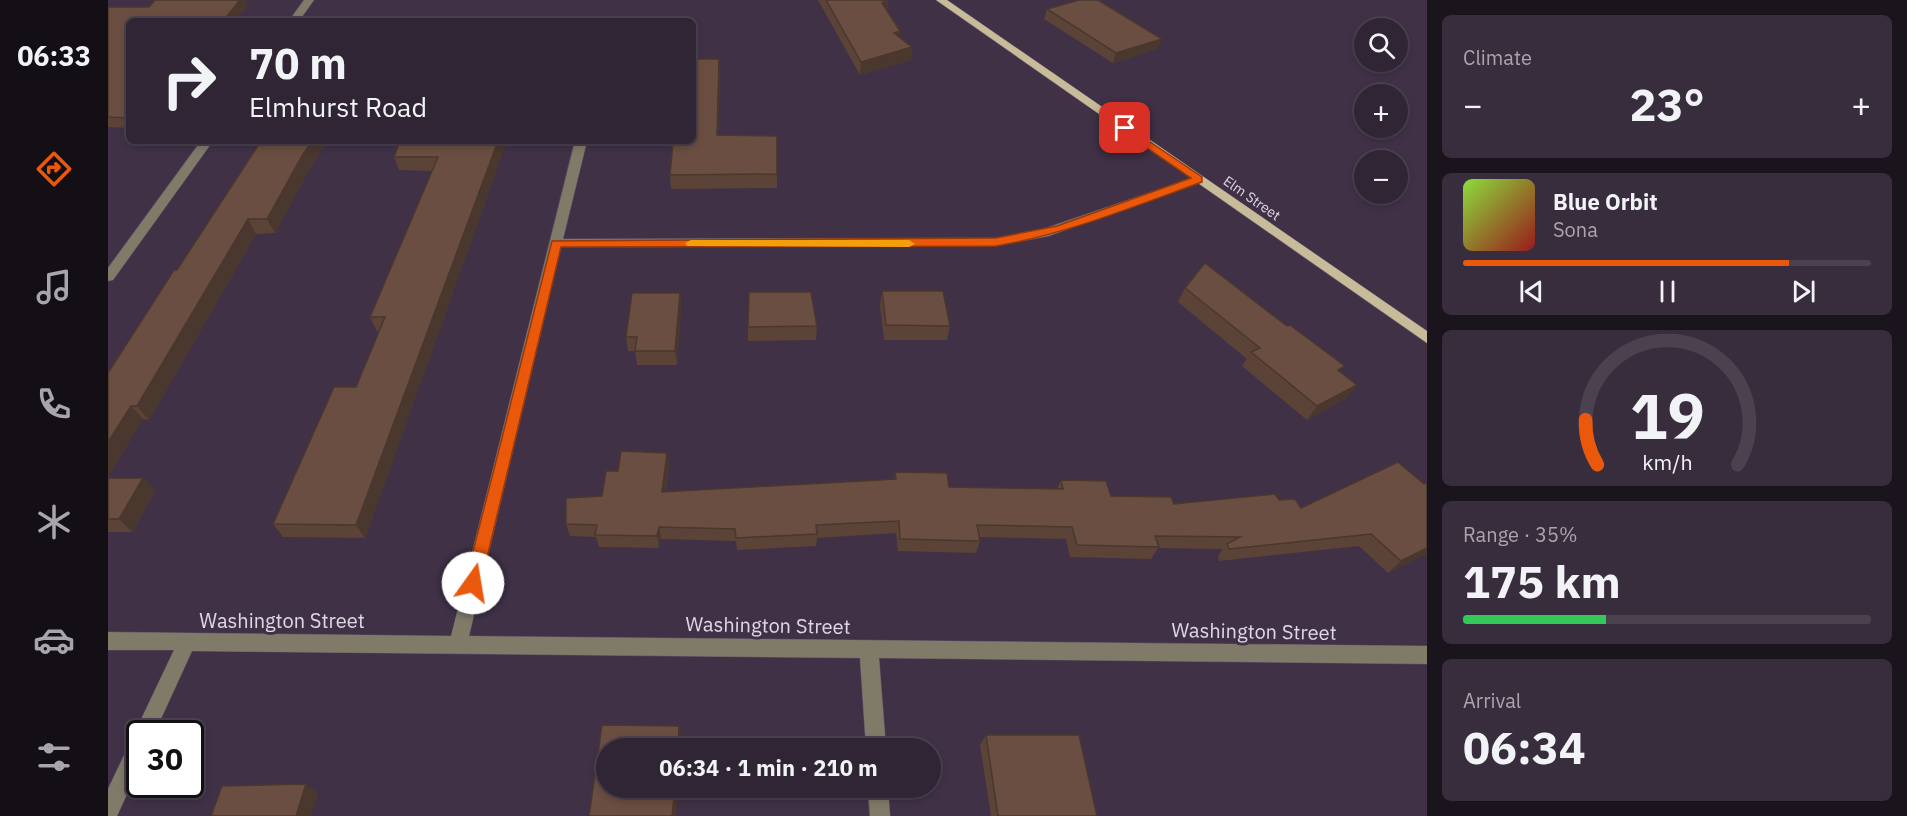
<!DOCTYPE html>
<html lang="en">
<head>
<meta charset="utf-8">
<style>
  body { margin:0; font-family:"IBM Plex Sans",sans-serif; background:#382d3d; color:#f1f3f6; height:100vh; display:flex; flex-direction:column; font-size:22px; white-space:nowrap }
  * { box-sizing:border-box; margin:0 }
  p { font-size:20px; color:#a8a5ad }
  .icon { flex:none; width:33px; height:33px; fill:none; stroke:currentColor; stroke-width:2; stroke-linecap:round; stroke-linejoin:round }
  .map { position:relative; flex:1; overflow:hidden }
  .sheet { display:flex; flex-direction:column; gap:15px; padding:15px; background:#1a141d; width:480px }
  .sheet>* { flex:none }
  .hud { position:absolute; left:18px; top:18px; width:570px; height:126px; border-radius:9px; box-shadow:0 3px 9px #0003,0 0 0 2px #4b4250; background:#302535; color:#f1f3f6; overflow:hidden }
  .fabs { position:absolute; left:1246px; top:18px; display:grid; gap:12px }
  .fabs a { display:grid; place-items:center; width:54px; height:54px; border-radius:50%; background:#302535; box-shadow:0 3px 9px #0003,0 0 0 2px #4b4250; font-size:30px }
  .speed { position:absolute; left:18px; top:720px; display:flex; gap:12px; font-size:30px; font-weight:700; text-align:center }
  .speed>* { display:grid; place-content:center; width:78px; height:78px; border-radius:50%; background:#302535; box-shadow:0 3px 9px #0003,0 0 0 2px #4b4250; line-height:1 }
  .speed .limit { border:3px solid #111; border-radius:9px; background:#fff; color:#111 }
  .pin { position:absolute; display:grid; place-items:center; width:51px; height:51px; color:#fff; margin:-26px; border-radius:12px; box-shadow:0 3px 9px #0006 }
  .me { position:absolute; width:66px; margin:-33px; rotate:13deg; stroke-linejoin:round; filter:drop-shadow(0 0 4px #0008) }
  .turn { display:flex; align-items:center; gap:21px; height:126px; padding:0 24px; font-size:27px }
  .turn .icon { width:78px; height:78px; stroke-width:2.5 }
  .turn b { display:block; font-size:42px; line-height:51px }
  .big { font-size:45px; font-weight:800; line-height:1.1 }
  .sheet .card { flex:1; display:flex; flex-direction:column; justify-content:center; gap:9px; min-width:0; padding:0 21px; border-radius:9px; background:#382d3d }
  .sheet .dial { align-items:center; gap:0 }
  .dial svg { height:156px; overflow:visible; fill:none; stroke:#4b4250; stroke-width:7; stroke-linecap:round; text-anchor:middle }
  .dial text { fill:#f1f3f6; stroke:none }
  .song { display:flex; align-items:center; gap:18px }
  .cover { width:72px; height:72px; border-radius:9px; background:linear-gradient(135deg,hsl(90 70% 55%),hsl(0 70% 35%)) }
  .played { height:6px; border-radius:3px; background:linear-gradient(90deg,#ea580c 80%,#4b4250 80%) }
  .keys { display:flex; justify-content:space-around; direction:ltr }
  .heat { display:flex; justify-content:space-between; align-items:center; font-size:33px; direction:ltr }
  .charge { height:9px; border-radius:4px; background:linear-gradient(90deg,#34c759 35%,#4b4250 0) }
  .trip { position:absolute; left:488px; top:738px; width:345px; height:60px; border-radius:30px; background:#302535; box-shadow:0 3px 9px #0003,0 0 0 2px #4b4250; font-weight:800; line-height:60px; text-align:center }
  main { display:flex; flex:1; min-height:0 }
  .menu { display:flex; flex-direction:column; width:108px; justify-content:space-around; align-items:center; background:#130f15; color:#a8a5ad }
  .menu .icon { width:42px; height:42px }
  .menu .selected { color:#ea580c }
  .menu b { font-size:27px; color:#f1f3f6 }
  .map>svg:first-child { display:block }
</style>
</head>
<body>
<main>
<nav class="menu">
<b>06:33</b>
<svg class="icon selected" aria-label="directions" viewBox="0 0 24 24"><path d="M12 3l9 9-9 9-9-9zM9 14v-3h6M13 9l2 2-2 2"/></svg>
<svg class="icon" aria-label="music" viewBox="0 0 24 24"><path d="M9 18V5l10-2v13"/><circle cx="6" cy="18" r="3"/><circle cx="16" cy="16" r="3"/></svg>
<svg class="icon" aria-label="phone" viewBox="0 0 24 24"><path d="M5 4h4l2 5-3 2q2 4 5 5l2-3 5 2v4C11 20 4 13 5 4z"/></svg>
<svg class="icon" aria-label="climate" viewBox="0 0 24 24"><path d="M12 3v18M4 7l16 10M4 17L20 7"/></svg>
<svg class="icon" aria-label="car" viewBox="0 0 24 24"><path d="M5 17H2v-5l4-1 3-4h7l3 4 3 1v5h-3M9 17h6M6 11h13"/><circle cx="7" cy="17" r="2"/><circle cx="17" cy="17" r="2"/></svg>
<svg class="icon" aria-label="filters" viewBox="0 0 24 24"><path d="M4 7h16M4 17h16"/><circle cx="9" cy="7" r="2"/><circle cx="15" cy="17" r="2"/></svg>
</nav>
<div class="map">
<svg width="1319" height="816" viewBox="0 0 1319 816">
  <rect width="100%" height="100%" fill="#403147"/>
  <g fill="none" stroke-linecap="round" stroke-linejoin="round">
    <defs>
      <g id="minor">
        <path d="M196,0h10l-15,21h-10z"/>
        <path d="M93,141h12l-100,139 -5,1v-13z"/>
        <path d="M467,141h12l-24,98 433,-1 47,-9 152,-52 4,-2 6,4 -156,57 -53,10 -435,1 -92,389 958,10v18l-548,-6 7,90h-20l-6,-90 -668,-7 -38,83h-14v32l-23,50h-9v-27l66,-139h-66v-18l343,4z"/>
        <path d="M760,788h20l2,28h-20z"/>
      </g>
      <path id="major" d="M828,0h11l480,331v12z"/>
    </defs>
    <use href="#minor" stroke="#5d4f63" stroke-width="1"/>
    <use href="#major" stroke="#5d4f63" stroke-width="1"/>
    <use href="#minor" fill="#807a69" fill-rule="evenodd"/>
    <use href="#major" fill="#c8bb99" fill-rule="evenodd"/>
  </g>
  <g fill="#5b4338">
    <path d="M47,0h90l3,5 -13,16h-106v107l-21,-1v-120h41z"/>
    <path d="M710,0h70l-1,10 13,21 -1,6 13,10 -1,13 -51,15z"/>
    <path d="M939,9l111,40 -45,14 -69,-44z"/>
    <path d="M611,59l1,13 -2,63 59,1v52l-106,1 -1,-14z"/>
    <path d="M153,141h66l-18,29 -34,63 -19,1 -107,186 -6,-1 -35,57v-103l69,-103z"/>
    <path d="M292,141h107l-142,397 -82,-1 -10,-13 83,-137 24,-56h-3l-7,-14 62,-146 -33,-1 -5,-13z"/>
    <path d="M1077,288l156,84 5,26 -39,22 -65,-54 5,-7 -69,-57z"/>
    <path d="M774,291l68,35 -3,14h-63l-4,-35z"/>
    <path d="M572,293l1,14 -4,58h-40l-2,-14h-7l-2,-14z"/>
    <path d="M709,326l-1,14 -68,1v-14z"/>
    <path d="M559,453l2,12 -3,27 228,-13 1,-7 54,15 108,2 4,-9 50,16 63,8 105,-4 148,53 -39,20 -29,-27 -140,15 -1,-5 5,-7 -65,-1 -7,11 -81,-2 -4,-18 -86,-2v4l-4,12 -78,-2 -2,-18 -79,5 -1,8 -79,4 -1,-9 -75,-2 -2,9 -60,-1 -3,-10 -26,-1 -4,-12 36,-28 16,-25z"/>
    <path d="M0,478h35l12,13 -23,41h-24z"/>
    <path d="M878,735l111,81h-106l-11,-71z"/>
  </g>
  <g fill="#4a372e">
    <path d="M132,0h5l3,5 -13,16h-12z"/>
    <path d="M778,0h2l-1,11 -5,-8z"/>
    <path d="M792,31l-2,13 -4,-11z"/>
    <path d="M1054,39l-4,10 -45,14 3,-10z"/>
    <path d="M804,47l-1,13 -51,15 1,-13z"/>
    <path d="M611,59l1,13 -3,77v-14z"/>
    <path d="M204,141h15l-18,29 -34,63 -8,-14 35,-63z"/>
    <path d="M390,141h9l-142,397 -9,-13z"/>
    <path d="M140,219l8,15 -107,186 -12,-14z"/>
    <path d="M572,293l1,14 -4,58 -2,-14z"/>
    <path d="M1249,385l-11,13 -39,22 10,-14z"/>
    <path d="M23,406l12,13 -35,57v-34z"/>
    <path d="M559,453l2,12 -5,40 -2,-13z"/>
    <path d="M35,478l12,13 -23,41 -13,-13z"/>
    <path d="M551,527l2,12 -2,9 -2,-12z"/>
    <path d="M1319,548v5l-39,20 13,-12z"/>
    <path d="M571,726l3,10 -1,12h-3z"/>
    <path d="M198,784l12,9 -7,23h-15z"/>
    <path d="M567,788h3l-2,28h-4z"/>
  </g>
  <g fill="#6a4e41" stroke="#4a372e" stroke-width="1.5">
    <path d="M47,0h85l-17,21h-94v97l-21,-1v-110h41z"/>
    <path d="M718,0h60l-4,3 18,28 -6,2 18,14 -51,15z"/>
    <path d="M971,0h19l64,39 -46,14 -69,-44z"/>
    <path d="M585,59h26l-2,76 60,1v38l-107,1 3,-34h20z"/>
    <path d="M153,141h51l-10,15 -35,63h-19l-111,187h-6l-23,36v-69l66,-103h3z"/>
    <path d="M292,141h98l-142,384 -83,-1 61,-137h22l29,-70h-15l68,-160h-44z"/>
    <path d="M1097,263l82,63 3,-1 55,41 -7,4 19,15 -40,21 -66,-54 9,-4 -75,-60z"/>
    <path d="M774,291h61l7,35 -64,-1z"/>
    <path d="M641,292h62l6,34 -69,1z"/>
    <path d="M524,293h48l-5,58h-40l2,-14h-11z"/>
    <path d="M513,451l46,2 -5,39 234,-13 -1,-7 52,1 2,14 114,2 -2,-9 45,1 5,15 60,1 3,7 101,-10 4,6 16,-1 6,9 97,-46 26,22 3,-1v65l-26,13 -30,-27 -142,15 -2,-5 13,-7 -85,-1 4,11 -82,-2 -5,-18 -95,-2 3,16 -80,-2 -1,-18 -83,4 1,9 -81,4 -1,-9 -76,-2 -2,9 -62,-1 2,-10 -31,-1v-26l36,-2 4,-25h12z"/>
    <path d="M0,478h35l-24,41h-11z"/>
    <path d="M494,725l77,1 -1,22h-72v40h69l-3,28h-83z"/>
    <path d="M878,735h93l18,81h-99z"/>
    <path d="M198,784l-10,32h-85l11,-30z"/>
  </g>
  <path fill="#ea580c" stroke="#983908" stroke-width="1.5" d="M1017,125l77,52v5c-67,24 -135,52 -206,64l-435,1 -80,336 -2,5 -6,2 -6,-2 -2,-5 87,-342 444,-3 61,-12 134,-48 -70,-48v-4z"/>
  <path fill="#f59e0b" d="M583,240h218l6,4 -6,3 -222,-1 -2,-3z"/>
  <g text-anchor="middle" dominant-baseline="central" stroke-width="6" stroke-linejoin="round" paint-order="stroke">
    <g font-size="14" fill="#e0d7e5" stroke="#403147">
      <text transform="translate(1144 198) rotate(35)">Elm Street</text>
    </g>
    <g font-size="20" fill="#e0d7e5" stroke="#403147">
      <text x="174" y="620">Washington Street</text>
      <text transform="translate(660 625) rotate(1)">Washington Street</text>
      <text transform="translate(1146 631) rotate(1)">Washington Street</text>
    </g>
  </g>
</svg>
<div class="fabs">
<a><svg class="icon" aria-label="search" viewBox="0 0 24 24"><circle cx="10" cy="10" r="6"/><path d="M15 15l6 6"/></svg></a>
<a>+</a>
<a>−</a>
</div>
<div class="speed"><div class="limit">30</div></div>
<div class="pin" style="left:1017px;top:128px;background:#d93025"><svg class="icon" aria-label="arrive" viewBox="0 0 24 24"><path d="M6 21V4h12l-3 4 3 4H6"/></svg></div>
<svg class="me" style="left:365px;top:583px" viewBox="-20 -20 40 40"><circle r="19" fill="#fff"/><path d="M0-13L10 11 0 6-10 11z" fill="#ea580c"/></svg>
<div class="trip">06:34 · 1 min · 210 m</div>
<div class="hud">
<div class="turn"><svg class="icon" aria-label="right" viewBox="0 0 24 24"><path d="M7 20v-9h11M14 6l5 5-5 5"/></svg><div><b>70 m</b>Elmhurst Road</div></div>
</div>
</div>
<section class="sheet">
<div class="card"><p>Climate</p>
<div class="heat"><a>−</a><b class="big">23°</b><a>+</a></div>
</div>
<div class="card">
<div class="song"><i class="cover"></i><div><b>Blue Orbit</b><p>Sona</p></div></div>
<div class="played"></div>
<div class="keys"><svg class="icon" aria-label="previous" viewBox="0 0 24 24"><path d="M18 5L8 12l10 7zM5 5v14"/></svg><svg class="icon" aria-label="pause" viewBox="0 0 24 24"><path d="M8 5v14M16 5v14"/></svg><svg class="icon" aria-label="next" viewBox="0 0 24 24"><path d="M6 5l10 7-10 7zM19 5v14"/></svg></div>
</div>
<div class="card dial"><svg viewBox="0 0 100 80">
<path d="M14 69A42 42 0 1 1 86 69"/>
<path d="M14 69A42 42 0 0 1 8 46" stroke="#ea580c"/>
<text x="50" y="56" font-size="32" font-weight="700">19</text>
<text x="50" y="72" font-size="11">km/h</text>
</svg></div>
<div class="card"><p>Range · 35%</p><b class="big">175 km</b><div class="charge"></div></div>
<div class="card"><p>Arrival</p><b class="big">06:34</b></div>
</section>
</main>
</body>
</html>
